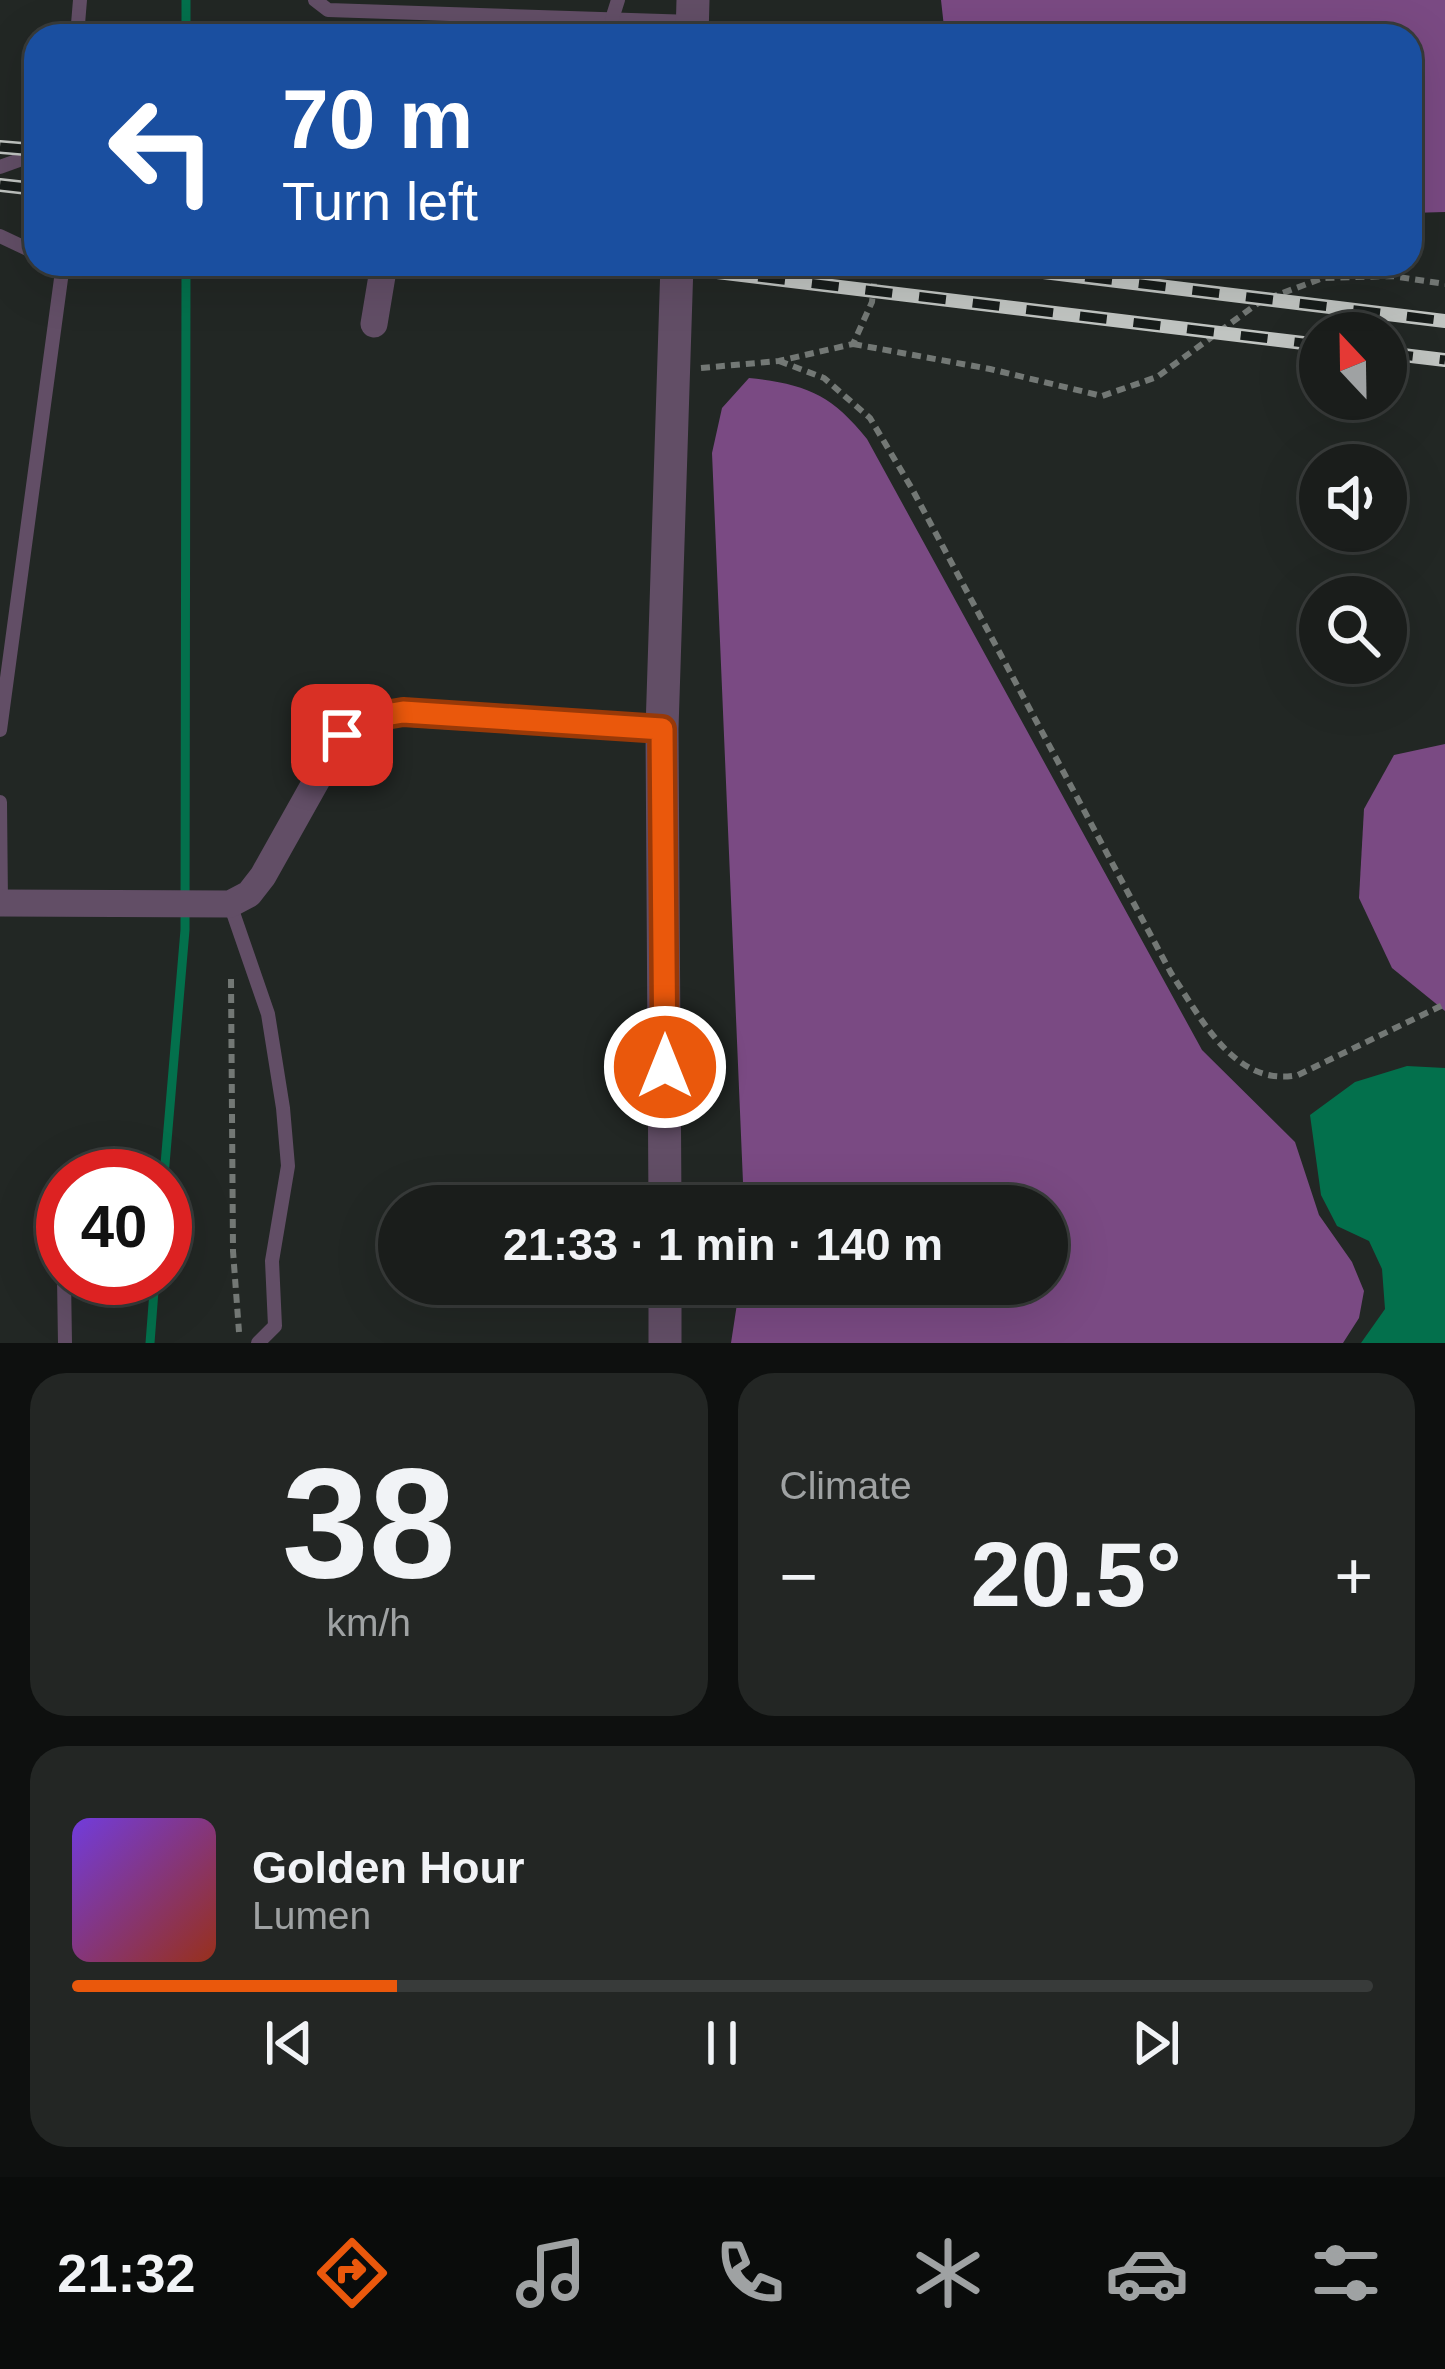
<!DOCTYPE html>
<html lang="en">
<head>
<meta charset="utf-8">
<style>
  body { margin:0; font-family:Helvetica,sans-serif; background:#232624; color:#f1f3f6; height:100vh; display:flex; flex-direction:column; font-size:45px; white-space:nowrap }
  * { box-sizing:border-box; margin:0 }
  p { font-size:39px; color:#9fa2a3 }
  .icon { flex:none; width:66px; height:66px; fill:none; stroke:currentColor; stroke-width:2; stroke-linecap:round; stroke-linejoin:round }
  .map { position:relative; height:1343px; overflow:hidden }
  .panel { display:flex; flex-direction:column; gap:30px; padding:30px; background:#0e100f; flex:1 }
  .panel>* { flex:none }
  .guide { position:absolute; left:24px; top:24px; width:1398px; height:252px; border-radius:36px; box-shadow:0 12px 48px #0002,0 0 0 3px #383b3a; background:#1a4fa0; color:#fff; overflow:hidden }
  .needle { width:78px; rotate:338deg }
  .tools { position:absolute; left:1299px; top:312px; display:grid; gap:24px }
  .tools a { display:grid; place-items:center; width:108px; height:108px; border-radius:50%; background:#1a1d1b; box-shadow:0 12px 48px #0002,0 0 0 3px #383b3a; font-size:60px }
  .speed { position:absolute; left:36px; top:1149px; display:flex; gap:24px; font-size:60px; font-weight:700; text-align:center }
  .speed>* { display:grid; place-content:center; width:156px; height:156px; border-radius:50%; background:#1a1d1b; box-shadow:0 12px 48px #0002,0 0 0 3px #383b3a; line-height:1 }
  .speed .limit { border:18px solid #d22; background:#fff; color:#111 }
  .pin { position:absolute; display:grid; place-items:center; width:102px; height:102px; color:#fff; margin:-51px; border-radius:24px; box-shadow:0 6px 18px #0006 }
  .me { position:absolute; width:132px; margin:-66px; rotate:0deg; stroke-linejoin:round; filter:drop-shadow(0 0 9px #0008) }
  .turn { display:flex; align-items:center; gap:42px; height:252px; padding:0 60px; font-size:54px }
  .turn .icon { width:156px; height:156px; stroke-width:2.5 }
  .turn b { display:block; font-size:84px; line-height:102px }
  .big { font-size:90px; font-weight:600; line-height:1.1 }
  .panel .widget { flex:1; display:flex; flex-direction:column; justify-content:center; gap:18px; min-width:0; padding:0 42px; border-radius:36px; background:#232624 }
  .panel .dial { align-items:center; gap:0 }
  .dial b { font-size:156px; line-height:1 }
  .song { display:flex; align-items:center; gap:36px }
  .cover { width:144px; height:144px; border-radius:18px; background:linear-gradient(135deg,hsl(260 70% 55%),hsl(10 70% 35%)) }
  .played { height:12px; border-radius:6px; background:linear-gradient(90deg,#ea580c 25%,#383b3a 25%) }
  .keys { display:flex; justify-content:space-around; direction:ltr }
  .heat { display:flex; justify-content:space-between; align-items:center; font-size:66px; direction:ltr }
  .panel .tiles { flex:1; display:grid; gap:30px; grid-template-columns:1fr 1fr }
  .widget:last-child { grid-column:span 2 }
  .trip { position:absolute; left:378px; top:1185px; width:690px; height:120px; border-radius:60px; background:#1a1d1b; box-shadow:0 12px 48px #0002,0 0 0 3px #383b3a; font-weight:600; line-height:120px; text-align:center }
  .dock { display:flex; height:192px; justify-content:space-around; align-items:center; background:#0a0c0b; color:#9fa2a3 }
  .dock .icon { width:84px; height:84px }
  .dock .selected { color:#ea580c }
  .dock b { font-size:54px; color:#f1f3f6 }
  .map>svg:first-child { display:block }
</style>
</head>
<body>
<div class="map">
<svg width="1445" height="1343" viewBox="0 0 1445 1343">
  <rect width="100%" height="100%" fill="#222724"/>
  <g fill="#7a4a83">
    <path d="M941,0h504v212l-35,1v-177h-465z"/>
    <path d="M749,378c56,6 82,16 118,61l335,611 93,92 24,73 33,47 12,29 -5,27 -16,25h-612l9,-59h307v-78h-303l-32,-753 10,-45z"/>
    <path d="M1445,744v267l-53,-43 -33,-70 5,-89 30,-54z"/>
  </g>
  <path fill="#03704c" d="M1407,1066l38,2v275h-84l24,-34 -3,-40 -13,-28 -32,-15 -16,-31 -11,-80 45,-33z"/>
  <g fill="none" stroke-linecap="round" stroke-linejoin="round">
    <g stroke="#03704c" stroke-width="9">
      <path d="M186,36v-36"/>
      <path d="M164,1176l21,-246 1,-666"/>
      <path d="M150,1343l5,-65"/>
    </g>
    <g stroke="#737875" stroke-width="6" stroke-dasharray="9 6" stroke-linecap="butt">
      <path d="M853,344l137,25 112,27 55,-19 104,-76 62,-23 69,-2 53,8"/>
      <path d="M779,361l45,17 46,40 41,69 260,486c30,45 64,115 127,102l147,-71"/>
      <path d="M701,368l78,-7 74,-17 19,-42 4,-38"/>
      <path d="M231,979l2,272 6,81"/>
    </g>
    <g stroke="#624e66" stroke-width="14">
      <path d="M315,0l13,10 365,12"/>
      <path d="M612,19l6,-19"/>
      <path d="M77,36l3,-36"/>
      <path d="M0,167l36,-13"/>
      <path d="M0,236l36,17"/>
      <path d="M0,730l63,-466"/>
      <path d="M0,802l1,101"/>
      <path d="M230,904l38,110 15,94 5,58 -16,95 3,65 -17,17"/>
      <path d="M64,1278l1,65"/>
    </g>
    <g stroke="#624e66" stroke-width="27">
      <path d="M374,324l10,-60"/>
      <path d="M0,903l230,1 19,-10 14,-18 79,-141 26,-17 35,-5 259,16"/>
    </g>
    <g stroke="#624e66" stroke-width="33">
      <path d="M692,36l1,-36"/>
      <path d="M665,1206l-3,-477 15,-465"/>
      <path d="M665,1284v59"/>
    </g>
    <defs>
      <g id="rail">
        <path d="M0,147l36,3"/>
        <path d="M0,185l36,4"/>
        <path d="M651,264l669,81"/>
        <path d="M978,264l467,57"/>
        <path d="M1386,353l59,7"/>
      </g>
    </defs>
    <use href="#rail" stroke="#c0c4c1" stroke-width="14"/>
    <use href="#rail" stroke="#181d1b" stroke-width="9" stroke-dasharray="27" stroke-linecap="butt"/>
  </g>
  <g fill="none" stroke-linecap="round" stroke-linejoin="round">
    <defs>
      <path id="route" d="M342,735l26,-17 35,-6 259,17 3,338"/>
    </defs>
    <use href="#route" stroke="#983908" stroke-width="30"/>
    <use href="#route" stroke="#ea580c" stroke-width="21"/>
  </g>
</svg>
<div class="tools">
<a><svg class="needle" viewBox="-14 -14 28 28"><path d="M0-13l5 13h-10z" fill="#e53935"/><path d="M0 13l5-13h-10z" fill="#9fa2a3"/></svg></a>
<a><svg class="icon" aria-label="sound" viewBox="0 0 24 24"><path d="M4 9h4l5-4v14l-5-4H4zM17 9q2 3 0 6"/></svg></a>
<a><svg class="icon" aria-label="search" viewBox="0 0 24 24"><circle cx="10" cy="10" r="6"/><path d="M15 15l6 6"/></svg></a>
</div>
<div class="speed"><div class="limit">40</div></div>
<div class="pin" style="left:342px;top:735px;background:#d93025"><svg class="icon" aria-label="arrive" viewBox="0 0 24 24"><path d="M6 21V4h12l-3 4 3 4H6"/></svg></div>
<svg class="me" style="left:665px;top:1067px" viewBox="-20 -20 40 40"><circle r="17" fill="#ea580c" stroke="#fff" stroke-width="3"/><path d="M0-11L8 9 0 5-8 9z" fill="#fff"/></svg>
<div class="trip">21:33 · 1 min · 140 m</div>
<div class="guide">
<div class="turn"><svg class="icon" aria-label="left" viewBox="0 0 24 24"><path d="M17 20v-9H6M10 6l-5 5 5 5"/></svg><div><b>70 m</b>Turn left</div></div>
</div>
</div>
<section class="panel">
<div class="tiles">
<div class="widget dial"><b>38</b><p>km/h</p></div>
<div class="widget"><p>Climate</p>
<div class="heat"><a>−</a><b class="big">20.5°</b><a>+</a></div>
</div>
<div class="widget">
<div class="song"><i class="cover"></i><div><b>Golden Hour</b><p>Lumen</p></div></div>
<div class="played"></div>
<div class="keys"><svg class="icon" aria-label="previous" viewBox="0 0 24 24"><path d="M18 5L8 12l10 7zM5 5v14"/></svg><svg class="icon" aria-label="pause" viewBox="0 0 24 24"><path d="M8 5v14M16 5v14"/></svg><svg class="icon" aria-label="next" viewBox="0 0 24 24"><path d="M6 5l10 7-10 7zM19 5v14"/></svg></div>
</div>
</div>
</section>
<nav class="dock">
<b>21:32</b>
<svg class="icon selected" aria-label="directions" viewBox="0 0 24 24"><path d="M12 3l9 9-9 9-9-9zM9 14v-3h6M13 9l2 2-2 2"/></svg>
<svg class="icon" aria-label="music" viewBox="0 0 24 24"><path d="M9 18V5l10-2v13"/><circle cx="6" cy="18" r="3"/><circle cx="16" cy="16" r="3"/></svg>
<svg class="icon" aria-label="phone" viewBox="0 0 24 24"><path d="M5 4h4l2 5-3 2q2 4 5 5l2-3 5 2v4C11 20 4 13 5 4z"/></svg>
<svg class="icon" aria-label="climate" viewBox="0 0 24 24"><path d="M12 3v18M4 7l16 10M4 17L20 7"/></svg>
<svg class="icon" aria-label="car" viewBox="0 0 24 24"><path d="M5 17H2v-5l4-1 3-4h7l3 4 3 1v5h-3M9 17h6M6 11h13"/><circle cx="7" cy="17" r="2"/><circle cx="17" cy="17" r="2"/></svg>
<svg class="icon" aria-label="filters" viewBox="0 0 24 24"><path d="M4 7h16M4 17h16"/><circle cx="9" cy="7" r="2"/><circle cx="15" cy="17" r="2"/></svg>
</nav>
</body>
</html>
